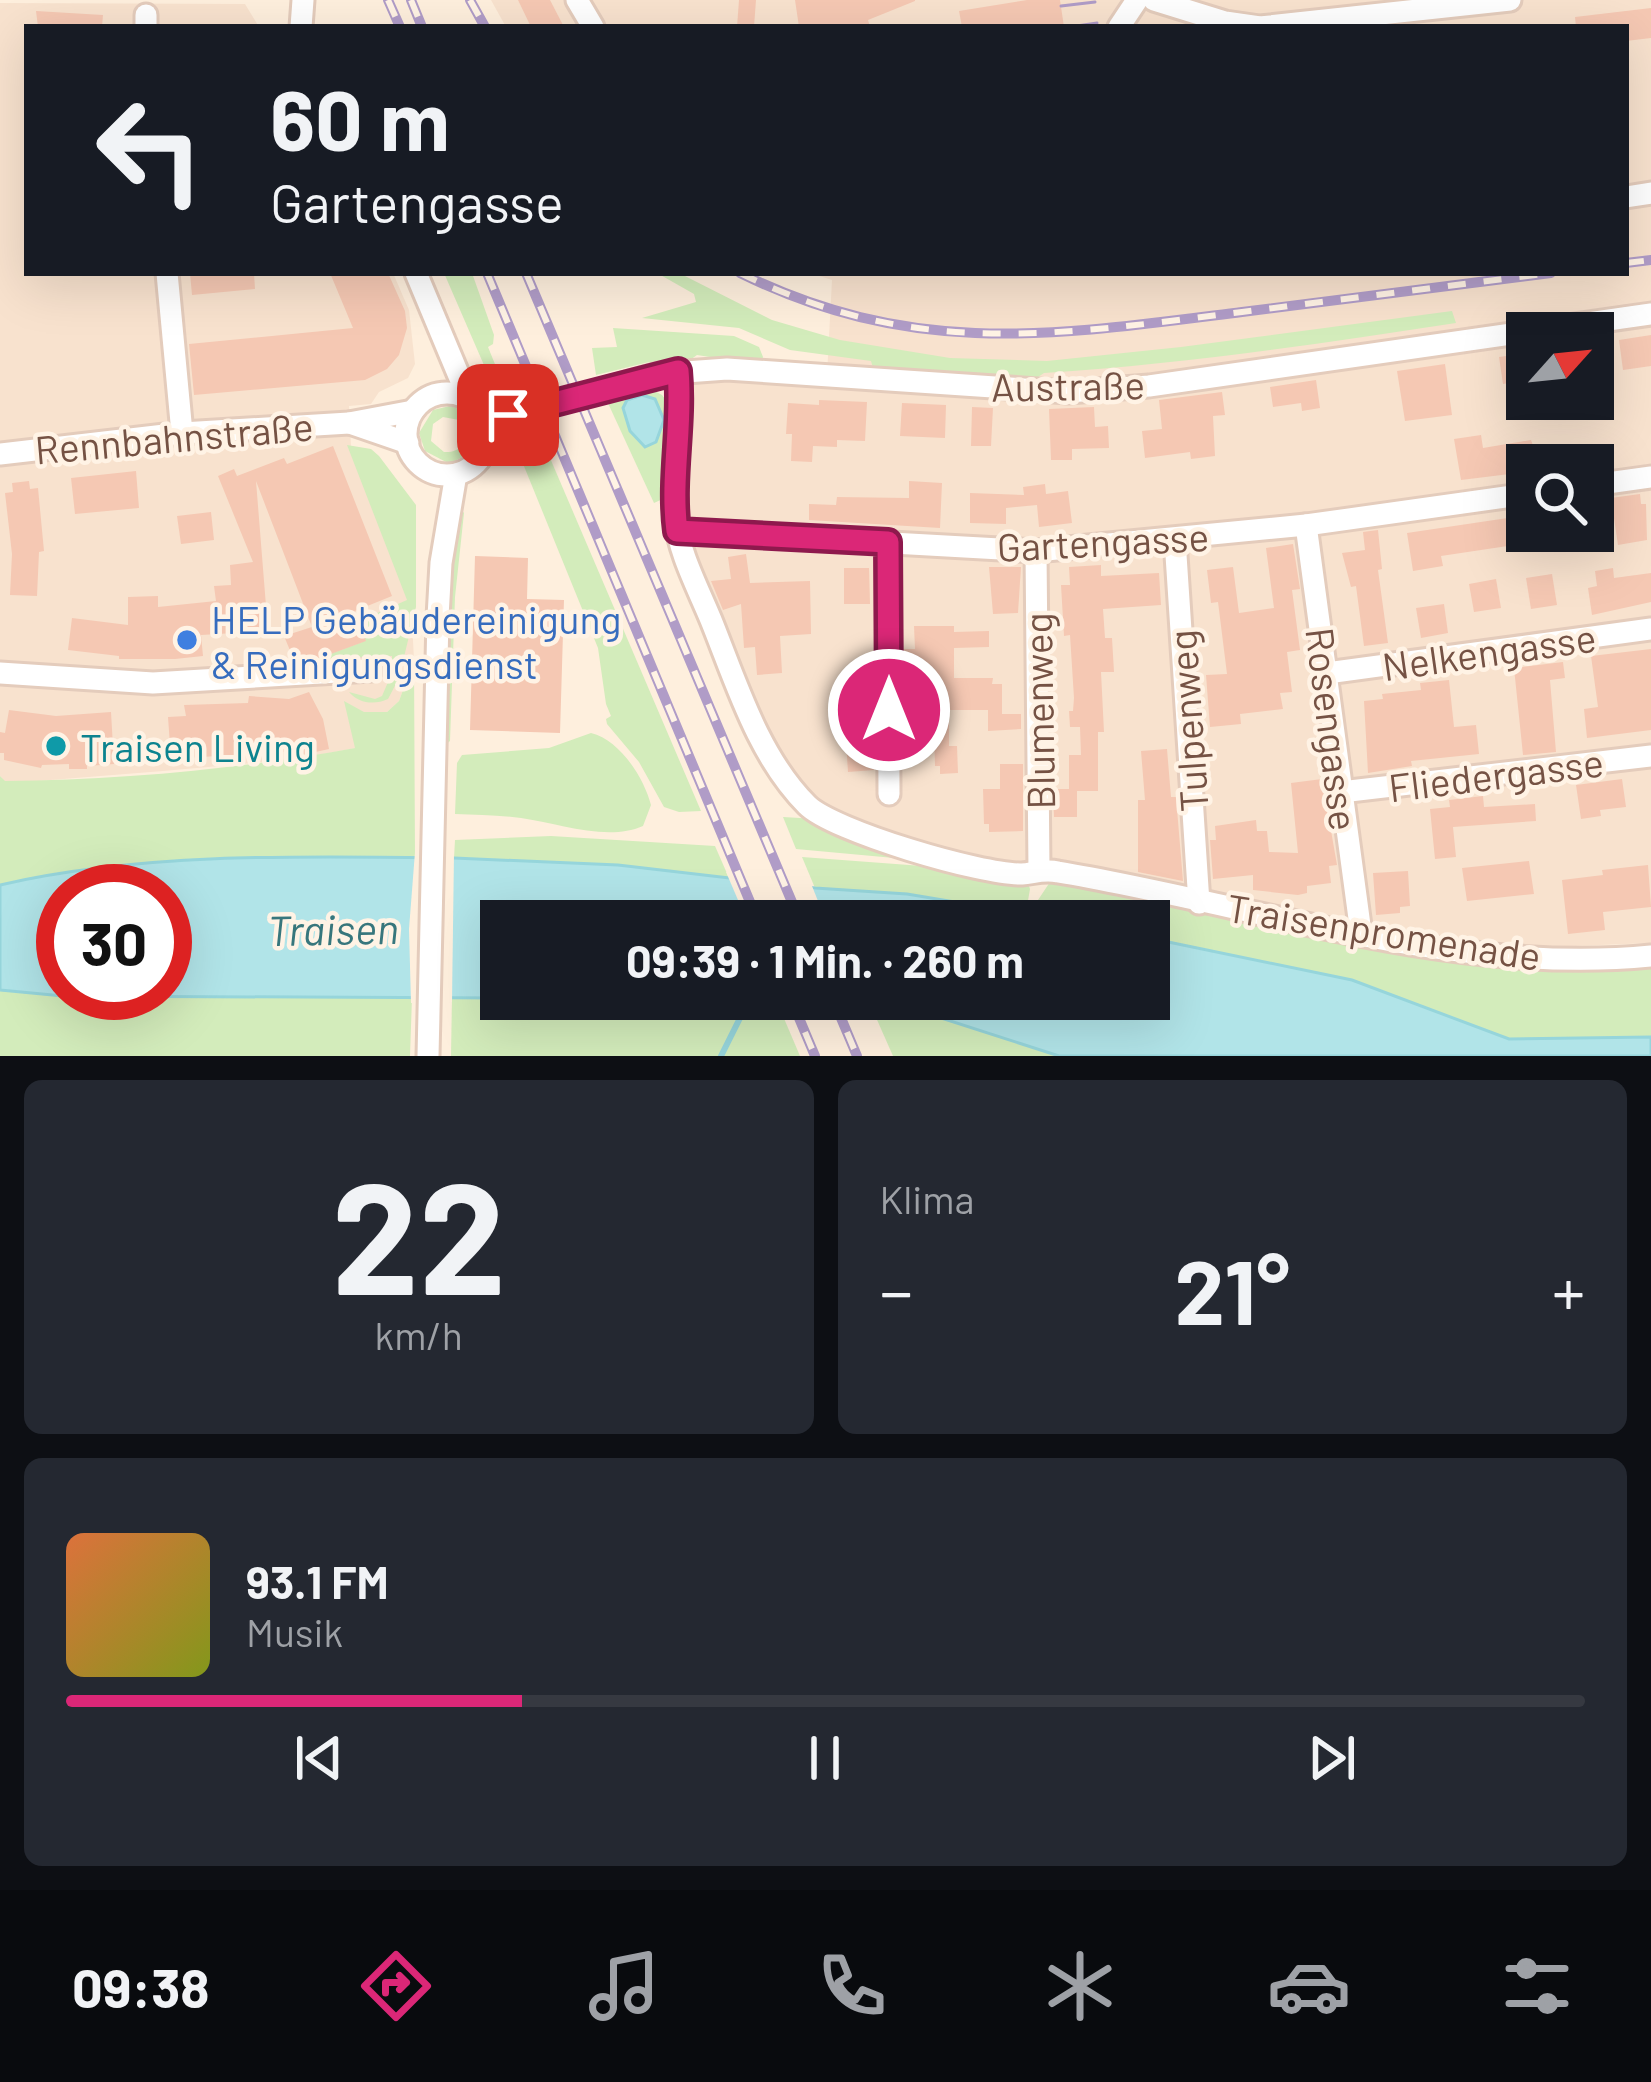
<!DOCTYPE html>
<html lang="de">
<head>
<meta charset="utf-8">
<style>
  body { margin:0; font-family:Barlow,sans-serif; background:#242831; color:#f1f3f6; height:100vh; display:flex; flex-direction:column; font-size:45px; white-space:nowrap }
  * { box-sizing:border-box; margin:0 }
  p { font-size:39px; color:#9ea1a6 }
  .icon { flex:none; width:66px; height:66px; fill:none; stroke:currentColor; stroke-width:2; stroke-linecap:round; stroke-linejoin:round }
  .map { position:relative; height:1056px; overflow:hidden }
  .drawer { display:flex; flex-direction:column; gap:24px; padding:24px; background:#0d0f14; flex:1 }
  .drawer>* { flex:none }
  .top-card { position:absolute; left:24px; top:24px; width:1605px; height:252px; border-radius:0px; box-shadow:0 12px 48px #0002; background:#171b24; color:#f1f3f6; overflow:hidden }
  .needle { width:78px; rotate:63deg }
  .controls { position:absolute; left:1506px; top:312px; display:grid; gap:24px }
  .controls a { display:grid; place-items:center; width:108px; height:108px; border-radius:0px; background:#171b24; box-shadow:0 12px 48px #0002; font-size:60px }
  .speed { position:absolute; left:36px; top:864px; display:flex; gap:24px; font-size:60px; font-weight:700; text-align:center }
  .speed>* { display:grid; place-content:center; width:156px; height:156px; border-radius:50%; background:#171b24; box-shadow:0 12px 48px #0002; line-height:1 }
  .speed .limit { border:18px solid #d22; background:#fff; color:#111 }
  .pin { position:absolute; display:grid; place-items:center; width:102px; height:102px; color:#fff; margin:-51px; border-radius:24px; box-shadow:0 6px 18px #0006 }
  .me { position:absolute; width:132px; margin:-66px; rotate:0deg; stroke-linejoin:round; filter:drop-shadow(0 0 9px #0008) }
  .turn { display:flex; align-items:center; gap:42px; height:252px; padding:0 48px; font-size:54px }
  .turn .icon { width:156px; height:156px; stroke-width:2.5 }
  .turn b { display:block; font-size:84px; line-height:102px }
  .big { font-size:90px; font-weight:700; line-height:1.1 }
  .drawer .tile { flex:1; display:flex; flex-direction:column; justify-content:center; gap:18px; min-width:0; padding:0 42px; border-radius:18px; background:#242831 }
  .drawer .dial { align-items:center; gap:0 }
  .dial b { font-size:156px; line-height:1 }
  .song { display:flex; align-items:center; gap:36px }
  .cover { width:144px; height:144px; border-radius:18px; background:linear-gradient(135deg,hsl(20 70% 55%),hsl(70 70% 35%)) }
  .played { height:12px; border-radius:6px; background:linear-gradient(90deg,#db2777 30%,#363941 30%) }
  .keys { display:flex; justify-content:space-around; direction:ltr }
  .heat { display:flex; justify-content:space-between; align-items:center; font-size:66px; direction:ltr }
  .drawer .tiles { flex:1; display:grid; gap:24px; grid-template-columns:1fr 1fr }
  .tile:last-child { grid-column:span 2 }
  .trip { position:absolute; left:480px; top:900px; width:690px; height:120px; border-radius:0px; background:#171b24; box-shadow:0 12px 48px #0002; font-weight:700; line-height:120px; text-align:center }
  .tabs { display:flex; height:192px; justify-content:space-around; align-items:center; background:#090b0e; color:#9ea1a6 }
  .tabs .icon { width:84px; height:84px }
  .tabs .active { color:#db2777 }
  .tabs b { font-size:54px; color:#f1f3f6 }
  .map>svg:first-child { display:block }
</style>
</head>
<body>
<div class="map">
<svg width="1651" height="1056" viewBox="0 0 1651 1056">
  <rect width="100%" height="100%" fill="#feefdd"/>
  <g fill="#f8e2ce" fill-rule="evenodd">
    <path d="M491,0h1160v943l-182,7 -486,-83 -173,-59 -43,-76 -90,-201 1,-160 149,4 5,-95 -22,-7h816v-246h-1120zM1527,333h66v66h-66zM1527,465h66v66h-66z"/>
    <path d="M0,3l245,1 14,23h-232v246h366l16,37 6,54 -7,14 -29,14 -8,12 -22,2 2,41 60,153 3,60 -15,41 -12,11h-24l-18,-10 11,46 -59,11 -134,12 -125,10h-34l-4,-5z"/>
  </g>
  <g fill="#d3ecbb" fill-rule="evenodd">
    <path d="M444,273h28l22,62 -1,9 -5,3 11,27 6,-2 23,23 -27,-7 -11,-9z"/>
    <path d="M657,273h22l93,47 68,20 110,18 97,3 134,-14 271,-36 4,12c-137,21 -274,41 -412,50l-6,4 -165,-9 -2,-7 -81,-11 -51,-22 -97,-10 54,-16 -2,-8z"/>
    <path d="M613,328l121,8 25,11 4,10 -2,8 -64,-10 -7,5 -41,2 -53,13 -4,-27 25,-1z"/>
    <path d="M649,388l13,7 9,11 -4,91 -13,6 -47,-102z"/>
    <path d="M450,406c35,9 33,49 -2,57l-23,-12 -6,-18 14,-23zM443,417l16,3 7,10c0,14 -7,23 -22,22l-13,-11 2,-17z"/>
    <path d="M538,420l9,31 154,360 -22,1 -15,-5 -25,-45 -32,-38 -1,-5 5,-3 -5,-12 -8,-56 -81,-199 4,-20z"/>
    <path d="M347,445l24,4 8,7 37,49v102l-17,71 -11,21c-13,6 -29,5 -39,-7l26,7 7,-3 10,-23v-17l-78,4 51,-19 -6,-20 48,-21z"/>
    <path d="M460,508l4,5 -9,84 -5,144 -5,4 4,-143z"/>
    <path d="M414,660l1,198c-138,1 -281,-5 -415,27v-109l5,5c116,-1 236,-12 350,-33l-11,-47 20,11h23l12,-11z"/>
    <path d="M591,733c29,7 53,45 60,72l-8,21c-36,16 -85,-3 -122,-8 -21,-3 -44,-3 -66,-4l2,-51 5,-8 87,-7z"/>
    <path d="M783,817l34,2 99,41 -120,-11z"/>
    <path d="M551,836l164,10 14,32 -111,-13 -164,-7 1,-18z"/>
    <path d="M802,857l147,11 79,15 2,6 -4,23 -119,-18 -92,-6z"/>
    <path d="M1050,882l351,70 130,16 120,-6v75l-142,2 -157,-59 -203,-42v-17h-80l-32,-7 1,-14z"/>
    <path d="M0,990l64,6 348,1 -2,59h-410z"/>
    <path d="M452,996l328,13 20,47h-349z"/>
    <path d="M874,1013l58,2 127,41h-166z"/>
  </g>
  <g fill="#b1e4e8" stroke="#96d5db" stroke-width="3" fill-rule="evenodd">
    <path d="M642,395l13,4 9,21 -8,22 -11,5 -15,-16 -7,-23 4,-8z"/>
    <path d="M454,858l164,7 197,23 92,6 162,27h-568v77l-438,-2 -63,-6v-105c141,-33 309,-29 454,-27zM63,891h102v102h-102z"/>
    <path d="M1149,938l203,42 157,59 142,-2v19h-592l-127,-41 -398,-16h615z"/>
  </g>
  <g fill="#feefdd">
    <path d="M415,852h39l-2,150 -41,1 -2,-74z"/>
    <path d="M726,872l84,9 16,40h-79z"/>
    <path d="M780,999h79l8,19 -81,-3z"/>
  </g>
  <g fill="none" stroke-linecap="round" stroke-linejoin="round">
    <path stroke="#96d5db" stroke-width="6" d="M721,1056l24,-48"/>
  </g>
  <g fill="#f5c8b3">
    <path d="M518,0h32l14,27h-33z"/>
    <path d="M739,0h17l-2,27h-17z"/>
    <path d="M795,0h120v1l-47,19 2,7h-71z"/>
    <path d="M1027,0h33l4,27h-102l-3,-16z"/>
    <path d="M1651,8v30l-25,3v-14h-50l-1,-10z"/>
    <path d="M36,11l67,4 -1,12h-64z"/>
    <path d="M190,273h64l1,16 -63,6z"/>
    <path d="M330,273h58l17,38 2,17 -8,27 -12,14 -22,11 -171,15 -5,-51 164,-16z"/>
    <path d="M1651,335v31l-28,4 -4,-30z"/>
    <path d="M1527,353v27l-24,4 -4,-27z"/>
    <path d="M1445,364l7,51 -47,6 -8,-50z"/>
    <path d="M1316,380l4,28 -18,3 -1,-8 -28,4 -3,-20z"/>
    <path d="M1222,392l3,23 -12,1 2,40 -24,3 -1,-7 -45,6 -3,-27 20,-2 -3,-29z"/>
    <path d="M819,400l48,2 -2,39 -28,-1v7l-24,-1 -1,16 -21,-1 1,-27h-6l2,-31 31,2z"/>
    <path d="M902,403l44,2 -1,33 -45,-2z"/>
    <path d="M972,407l21,1 -2,38h-20z"/>
    <path d="M1094,407l1,20 13,-1 1,22 -37,1v11h-21l-2,-51z"/>
    <path d="M1481,435l2,13 48,-8 9,25h-13v7l-66,8 -7,-41z"/>
    <path d="M333,446l59,150 -37,15 11,30 -46,17 -26,2 -10,-24 28,-9 -56,-146 12,150 -67,4 2,21 -28,3h-56v-3l-51,-6 4,-32 56,7v-28l30,-1v11l58,-6 -2,-15 17,-1 -1,-20 23,-3 -35,-86 16,-7 3,7 47,-18 3,6z"/>
    <path d="M136,471l3,37 -64,6 -4,-36z"/>
    <path d="M29,481l1,8 8,-1 6,63 -5,1 -2,44 -27,-1 2,-41 -7,-61 8,-1 -1,-9z"/>
    <path d="M909,481l33,2 -2,45 -131,-8v-16l27,1 1,-8 72,1z"/>
    <path d="M1045,484l1,10 22,-3 4,32 -33,4 -2,-22 -31,3v16l-36,-1v-30l54,2 -1,-8z"/>
    <path d="M1640,494l1,10h5l1,36 -29,5 -7,-47z"/>
    <path d="M211,512l3,28 -33,4 -4,-28z"/>
    <path d="M1527,515v28l-86,13 2,10 -30,5 -6,-38z"/>
    <path d="M1378,530l4,39 -4,1 10,73 -24,3 -8,-60 -5,1 -9,-34 23,-3 -2,-18z"/>
    <path d="M1293,544l7,45 -8,1 8,60 -13,2 5,40 -12,1 3,16 -43,5 1,10 -31,3 -4,-52 21,-1 -9,-72 -7,1 -4,-33 26,-3 6,46 35,-5 -8,-60z"/>
    <path d="M746,554l4,29 60,-2 1,53 -31,2 2,37 -25,2 -2,-28 -11,1 -3,-44 -18,6 -12,-29 20,-2 -3,-22z"/>
    <path d="M475,556l53,2 -1,41 37,1 -4,133 -90,-3z"/>
    <path d="M1101,565v11l58,-3 2,32 -58,4 2,29h7l2,34h-13l3,60h-6v59h-21v26h-23l-1,-28h16v-34h12l-1,-28h-10l-1,-16h4l1,-13 -4,-63 -6,1 -3,-51h9l-1,-18z"/>
    <path d="M989,567h32l-3,46 -25,1z"/>
    <path d="M844,568h25l1,36h-26z"/>
    <path d="M1613,568l1,10 37,-5v29l-59,13 -4,-27 9,-2 -2,-15z"/>
    <path d="M1552,574l5,31 -26,4 -5,-31z"/>
    <path d="M1496,579l5,29 -27,4 -5,-28z"/>
    <path d="M1444,604l4,29 -27,5 -5,-30z"/>
    <path d="M914,626h40v6l35,-1v16l-35,1v30h39l-1,6h10v30h19v15l-33,2v-21h-39v36h8l1,27 -18,1v-8h-5l-1,-38h-28l-3,-79h12z"/>
    <path d="M1651,649v81l-64,8 -3,-29 14,-2 -7,-51z"/>
    <path d="M1563,662l2,16 -15,2 6,72 -33,3 -9,-87z"/>
    <path d="M1449,680l5,47 22,-2 3,29 -68,7 1,5 -44,7 -4,-72 19,-2 -1,-5 39,-4 -1,-7z"/>
    <path d="M309,692l14,27 6,30 -32,7 -1,-5 -125,8 -3,-42 18,-1 -2,-11 64,-2 1,-7 40,3z"/>
    <path d="M9,710l47,6 55,-4 3,52 -27,2v3h-18v-5l-27,1 -1,3 -37,-8v-7h-4v-21l5,1z"/>
    <path d="M874,739v31l-26,2 -2,-30z"/>
    <path d="M1167,749l4,48h5l7,84 -45,-9v-72h7l-4,-49z"/>
    <path d="M1000,764h23v67l-34,1v-8h-5l-1,-35h17z"/>
    <path d="M1322,779l15,86 -8,1 2,17 -24,3v7l-9,2 -45,-5v-15l-40,4 -3,-39h6l-1,-14 41,-6 1,11h10l2,21 29,1 -7,-70z"/>
    <path d="M1622,779l4,28 -26,3 1,6 -20,3 -5,-34z"/>
    <path d="M1483,796l1,11 51,-3 1,17 -83,6 3,30 -21,2 -5,-50 20,-2 -1,-7z"/>
    <path d="M1529,861l5,33 -67,7 -5,-33z"/>
    <path d="M1648,865l3,42 -48,5 2,18 -37,4 -6,-54 41,-5 -1,-5z"/>
    <path d="M1408,871l2,35 -10,1v6l-24,2 -3,-42z"/>
  </g>
  <g fill="none" stroke-linecap="round" stroke-linejoin="round">
    <defs>
      <g id="minor">
        <path d="M577,0l16,27"/>
        <path d="M1154,0l71,22 35,5 250,-27"/>
        <path d="M146,15v12"/>
        <path d="M301,27l2,-27"/>
        <path d="M1119,27l18,-27"/>
        <path d="M1626,197l25,-4"/>
        <path d="M167,273l15,160"/>
        <path d="M416,273l53,127"/>
        <path d="M678,371c5,49 -8,98 -3,146 4,36 22,69 36,103 25,62 47,136 96,185 26,26 175,70 215,69 12,-1 22,-5 36,-2 194,32 393,104 593,84"/>
        <circle cx="447" cy="434" r="41"/>
        <path d="M487,422l171,-48 69,-5 341,23 81,-6 502,-72"/>
        <path d="M350,423l58,20"/>
        <path d="M0,454l182,-21 167,-10 64,-12"/>
        <path d="M1593,485l58,-8"/>
        <path d="M1306,525l55,408"/>
        <path d="M677,531l359,20 270,-26 221,-31"/>
        <path d="M1175,540l24,363"/>
        <path d="M888,542l1,252"/>
        <path d="M1036,551l3,319"/>
        <path d="M0,673l153,10 218,-13"/>
        <path d="M1327,673l324,-44"/>
        <path d="M1341,792l310,-36"/>
        <path d="M428,1056l10,-439 3,-54 15,-89"/>
      </g>
    </defs>
    <use href="#minor" stroke="#e4ccbc" stroke-width="27"/>
    <use href="#minor" stroke="#fff" stroke-width="21"/>
    <g stroke="#b09cc7" stroke-width="3">
      <path d="M1061,6l34,-4"/>
      <path d="M1070,27l27,-4"/>
    </g>
    <defs>
      <g id="rail">
        <path d="M388,0l12,27"/>
        <path d="M411,0l11,27"/>
        <path d="M470,0l15,27"/>
        <path d="M1626,263l25,-3"/>
        <path d="M487,273l271,648"/>
        <path d="M526,273l274,648"/>
        <path d="M740,273c175,86 318,62 502,39 103,-13 206,-26 309,-39"/>
        <path d="M791,999l24,57"/>
        <path d="M833,999l24,57"/>
      </g>
    </defs>
    <use href="#rail" stroke="#b09cc7" stroke-width="10"/>
    <use href="#rail" stroke="#fff3e5" stroke-width="6" stroke-dasharray="18" stroke-linecap="butt"/>
  </g>
  <g fill="none" stroke-linecap="round" stroke-linejoin="round">
    <defs>
      <path id="route" d="M508,415l170,-44c5,54 -8,107 -1,160l211,11 1,168"/>
    </defs>
    <use href="#route" stroke="#8e194d" stroke-width="30"/>
    <use href="#route" stroke="#db2777" stroke-width="21"/>
  </g>
  <circle fill="#3f7fe0" stroke="#fff3e5" stroke-width="4.5" cx="187" cy="640" r="12"/>
  <circle fill="#0f9aa8" stroke="#fff3e5" stroke-width="4.5" cx="56" cy="746" r="12"/>
  <g text-anchor="middle" dominant-baseline="central" stroke-width="9" stroke-linejoin="round" paint-order="stroke">
    <g font-size="39" fill="#755244" stroke="#fff3e5">
      <text transform="translate(1068 385) rotate(-1)">Austraße</text>
      <text transform="translate(174 437) rotate(-5)">Rennbahnstraße</text>
      <text transform="translate(1103 541) rotate(-3)">Gartengasse</text>
      <text transform="translate(1489 651) rotate(-8)">Nelkengasse</text>
      <text transform="translate(1038 711) rotate(-91)">Blumenweg</text>
      <text transform="translate(1187 721) rotate(-94)">Tulpenweg</text>
      <text transform="translate(1333 729) rotate(83)">Rosengasse</text>
      <text transform="translate(1496 774) rotate(-7)">Fliedergasse</text>
      <text transform="translate(1384 931) rotate(9)">Traisenpromenade</text>
    </g>
    <g font-size="39" fill="#366cbe" stroke="#fff3e5" text-anchor="start">
      <text x="211" y="618">HELP Gebäudereinigung<tspan x="211" dy="45">&amp; Reinigungsdienst</tspan></text>
    </g>
    <g font-size="39" fill="#0d838f" stroke="#fff3e5" text-anchor="start">
      <text x="80" y="746">Traisen Living</text>
    </g>
    <g font-size="42" font-style="italic" fill="#37767c" stroke="#fff3e5">
      <text transform="translate(333 928) rotate(-1)">Traisen</text>
    </g>
  </g>
</svg>
<div class="controls">
<a><svg class="needle" viewBox="-14 -14 28 28"><path d="M0-13l5 13h-10z" fill="#e53935"/><path d="M0 13l5-13h-10z" fill="#9ea1a6"/></svg></a>
<a><svg class="icon" aria-label="search" viewBox="0 0 24 24"><circle cx="10" cy="10" r="6"/><path d="M15 15l6 6"/></svg></a>
</div>
<div class="speed"><div class="limit">30</div></div>
<div class="pin" style="left:508px;top:415px;background:#d93025"><svg class="icon" aria-label="arrive" viewBox="0 0 24 24"><path d="M6 21V4h12l-3 4 3 4H6"/></svg></div>
<svg class="me" style="left:889px;top:710px" viewBox="-20 -20 40 40"><circle r="17" fill="#db2777" stroke="#fff" stroke-width="3"/><path d="M0-11L8 9 0 5-8 9z" fill="#fff"/></svg>
<div class="trip">09:39 · 1 Min. · 260 m</div>
<div class="top-card">
<div class="turn"><svg class="icon" aria-label="left" viewBox="0 0 24 24"><path d="M17 20v-9H6M10 6l-5 5 5 5"/></svg><div><b>60 m</b>Gartengasse</div></div>
</div>
</div>
<section class="drawer">
<div class="tiles">
<div class="tile dial"><b>22</b><p>km/h</p></div>
<div class="tile"><p>Klima</p>
<div class="heat"><a>−</a><b class="big">21°</b><a>+</a></div>
</div>
<div class="tile">
<div class="song"><i class="cover"></i><div><b>93.1 FM</b><p>Musik</p></div></div>
<div class="played"></div>
<div class="keys"><svg class="icon" aria-label="previous" viewBox="0 0 24 24"><path d="M18 5L8 12l10 7zM5 5v14"/></svg><svg class="icon" aria-label="pause" viewBox="0 0 24 24"><path d="M8 5v14M16 5v14"/></svg><svg class="icon" aria-label="next" viewBox="0 0 24 24"><path d="M6 5l10 7-10 7zM19 5v14"/></svg></div>
</div>
</div>
</section>
<nav class="tabs">
<b>09:38</b>
<svg class="icon active" aria-label="directions" viewBox="0 0 24 24"><path d="M12 3l9 9-9 9-9-9zM9 14v-3h6M13 9l2 2-2 2"/></svg>
<svg class="icon" aria-label="music" viewBox="0 0 24 24"><path d="M9 18V5l10-2v13"/><circle cx="6" cy="18" r="3"/><circle cx="16" cy="16" r="3"/></svg>
<svg class="icon" aria-label="phone" viewBox="0 0 24 24"><path d="M5 4h4l2 5-3 2q2 4 5 5l2-3 5 2v4C11 20 4 13 5 4z"/></svg>
<svg class="icon" aria-label="climate" viewBox="0 0 24 24"><path d="M12 3v18M4 7l16 10M4 17L20 7"/></svg>
<svg class="icon" aria-label="car" viewBox="0 0 24 24"><path d="M5 17H2v-5l4-1 3-4h7l3 4 3 1v5h-3M9 17h6M6 11h13"/><circle cx="7" cy="17" r="2"/><circle cx="17" cy="17" r="2"/></svg>
<svg class="icon" aria-label="filters" viewBox="0 0 24 24"><path d="M4 7h16M4 17h16"/><circle cx="9" cy="7" r="2"/><circle cx="15" cy="17" r="2"/></svg>
</nav>
</body>
</html>
